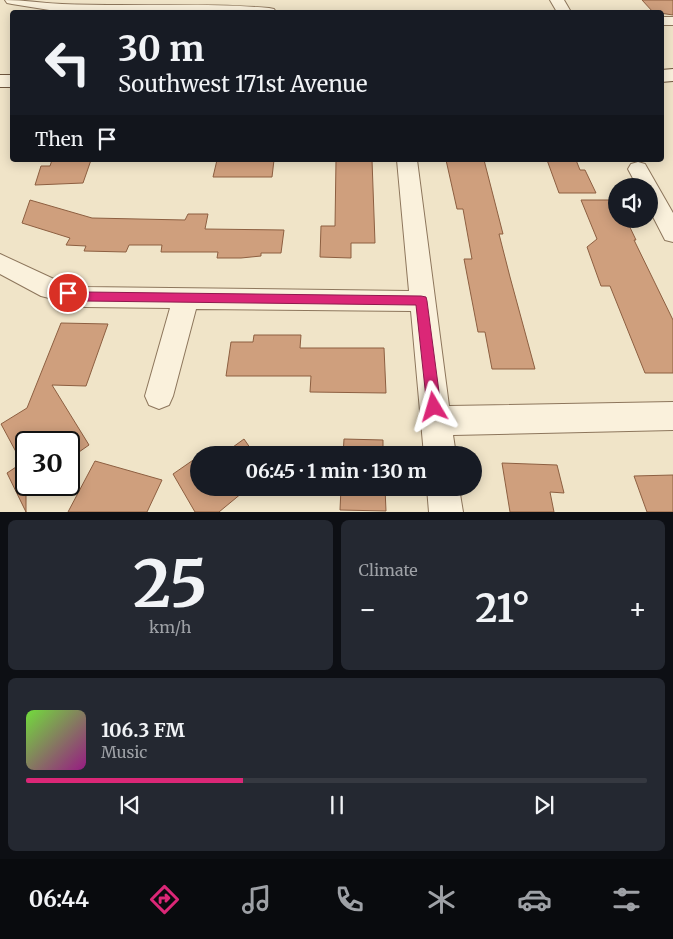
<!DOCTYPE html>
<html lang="en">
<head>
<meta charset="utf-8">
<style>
  body { margin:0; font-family:Merriweather,serif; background:#242831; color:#f1f3f6; height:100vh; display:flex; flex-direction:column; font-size:19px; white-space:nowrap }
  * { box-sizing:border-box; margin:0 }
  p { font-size:16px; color:#9ea1a6 }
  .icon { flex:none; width:28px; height:28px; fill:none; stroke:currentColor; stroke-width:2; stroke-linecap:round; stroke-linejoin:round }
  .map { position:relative; height:512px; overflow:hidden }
  .details { display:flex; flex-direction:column; gap:8px; padding:8px; background:#0d0f14; flex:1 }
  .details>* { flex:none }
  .top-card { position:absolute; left:10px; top:10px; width:654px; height:152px; border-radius:5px; box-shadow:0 2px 12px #0003; background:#171b24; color:#f1f3f6; overflow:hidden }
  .tools { position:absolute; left:608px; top:178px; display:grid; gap:10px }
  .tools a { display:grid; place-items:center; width:50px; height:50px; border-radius:50%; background:#171b24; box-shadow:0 2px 12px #0003; font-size:25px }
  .speed { position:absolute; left:15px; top:431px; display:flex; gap:10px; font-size:25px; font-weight:700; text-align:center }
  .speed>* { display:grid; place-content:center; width:65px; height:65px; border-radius:50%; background:#171b24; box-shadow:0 2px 12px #0003; line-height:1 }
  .speed .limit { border:2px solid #111; border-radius:8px; background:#fff; color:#111 }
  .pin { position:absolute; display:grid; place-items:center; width:42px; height:42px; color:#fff; margin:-21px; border:2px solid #fff; border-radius:50%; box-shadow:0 1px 5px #0007 }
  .me { position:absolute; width:55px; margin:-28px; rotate:353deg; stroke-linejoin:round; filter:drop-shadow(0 0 4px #0008) }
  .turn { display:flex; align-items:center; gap:18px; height:105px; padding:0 25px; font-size:22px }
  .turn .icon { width:65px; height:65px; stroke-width:2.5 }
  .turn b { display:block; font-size:35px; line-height:42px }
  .then { display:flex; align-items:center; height:48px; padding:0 25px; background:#0003; gap:10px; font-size:19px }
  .big { font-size:38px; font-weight:700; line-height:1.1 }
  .details .tile { flex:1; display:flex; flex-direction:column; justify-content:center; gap:8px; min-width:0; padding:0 18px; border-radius:8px; background:#242831 }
  .details .dial { align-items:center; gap:0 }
  .dial b { font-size:65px; line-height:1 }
  .song { display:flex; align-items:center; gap:15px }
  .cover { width:60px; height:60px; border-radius:8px; background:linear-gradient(135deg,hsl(100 70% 55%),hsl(310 70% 35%)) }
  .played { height:5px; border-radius:2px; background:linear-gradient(90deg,#db2777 35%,#363941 35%) }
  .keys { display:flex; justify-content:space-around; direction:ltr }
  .heat { display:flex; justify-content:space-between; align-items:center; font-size:28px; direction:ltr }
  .details .tiles { flex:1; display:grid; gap:8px; grid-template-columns:1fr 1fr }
  .tile:last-child { grid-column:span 2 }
  .trip { position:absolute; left:190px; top:446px; width:292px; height:50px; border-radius:25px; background:#171b24; box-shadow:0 2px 12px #0003; font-weight:700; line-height:50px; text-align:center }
  .menu { display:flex; height:80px; justify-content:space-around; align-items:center; background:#090b0e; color:#9ea1a6 }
  .menu .icon { width:35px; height:35px }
  .menu .on { color:#db2777 }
  .menu b { font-size:22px; color:#f1f3f6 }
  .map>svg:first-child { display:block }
</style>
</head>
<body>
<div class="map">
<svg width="673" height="512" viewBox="0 0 673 512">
  <rect width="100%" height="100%" fill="#f0e4c8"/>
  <g fill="#cf9f7d" stroke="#8d5f41">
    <path d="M642,0h31v15l-20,-3z"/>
    <path d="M52,160h39l-8,23 -48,2 6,-19h9z"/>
    <path d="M217,160h57l-2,17h-59z"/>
    <path d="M336,160h36l3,83h-24v15l-31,-1 1,-31h14z"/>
    <path d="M446,160h38l19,74h-4l11,43 25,92h-43l-7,-37h-7l-14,-73h8l-9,-50h-6z"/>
    <path d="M547,160h29l4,10h5l11,23h-37z"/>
    <path d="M30,200l62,18 93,2 3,-6h20l-3,15 79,1 -3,23h-20v3l-20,2h-24l1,-6h-57l1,-7h-33l-3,7 -42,-1 2,-5 -20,-1 4,-7 -48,-15z"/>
    <path d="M581,200h35v19h10l10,21h-2l39,80v53h-28l-35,-87h-9l-14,-39 10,-8z"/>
    <path d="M61,323l47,1 -22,62 -34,-1 37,60 -20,14v-17h-43v70l-19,-39 15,-10 -21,-39 26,-16z"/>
    <path d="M254,335h47l-1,13h84l2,45 -76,-1 1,-16h-85l5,-34h22z"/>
    <path d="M244,439l11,16h-33z"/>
    <path d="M344,439l39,1v15h-40z"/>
    <path d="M199,456v32h49l-29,24h-24l-22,-38z"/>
    <path d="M95,461l67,19 -15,32h-79z"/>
    <path d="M502,463l55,2 7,28 -14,-1 4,20h-44z"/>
    <path d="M673,475v37h-26l-13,-36z"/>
    <path d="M341,488h44l1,23 -46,-1z"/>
  </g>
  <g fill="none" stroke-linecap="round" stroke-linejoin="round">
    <defs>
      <g id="street">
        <path d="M5,0c19,0 38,3 57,4 69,3 138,-2 207,4l5,1 2,3h-214l-50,-8 -5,-1z"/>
        <path d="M550,0h14l7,12h-14z"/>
        <rect x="661" y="17" width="12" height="8"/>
        <path d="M397,160h20l32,246 224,-4v28l-220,5 3,20h-32l-13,-144 -215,-2 -23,87 -4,9 -10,4 -10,-4 -4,-9 25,-88 -85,-1 -44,-11 -41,-22v-20l56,26 29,7 324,4z"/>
        <path d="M638,162l7,2 28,49v29l-8,-2 -16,-31v-23h-12l-9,-17 3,-5z"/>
        <path d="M427,488h32l4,24h-34z"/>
      </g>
      <g id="secondary">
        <path d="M673,69v12l-12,1v-12z"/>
        <rect x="0" y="75" width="12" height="12"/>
      </g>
    </defs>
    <use href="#street" stroke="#8d765c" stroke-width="2"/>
    <use href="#secondary" stroke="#6f573f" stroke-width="2"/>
    <use href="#street" fill="#faf1dc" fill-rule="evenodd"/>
    <use href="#secondary" fill="#faf1dc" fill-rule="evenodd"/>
  </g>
  <path fill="#db2777" stroke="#8e194d" d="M68,288l17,4 336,4 5,1 1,4 14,106 -2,5 -5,2 -5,-2 -2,-5 -11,-102 -331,-4 -22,-5 -1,-3 1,-4z"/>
</svg>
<div class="tools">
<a><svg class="icon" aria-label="sound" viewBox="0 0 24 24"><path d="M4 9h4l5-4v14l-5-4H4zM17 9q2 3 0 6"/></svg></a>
</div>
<div class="speed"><div class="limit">30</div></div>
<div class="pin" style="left:68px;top:293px;background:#d93025"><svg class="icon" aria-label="arrive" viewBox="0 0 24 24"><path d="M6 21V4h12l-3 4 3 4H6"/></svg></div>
<svg class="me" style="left:434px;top:407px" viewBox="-20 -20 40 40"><path d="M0-17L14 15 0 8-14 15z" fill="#db2777" stroke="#fff" stroke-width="4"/></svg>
<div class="trip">06:45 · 1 min · 130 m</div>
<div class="top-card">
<div class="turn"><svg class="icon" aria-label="left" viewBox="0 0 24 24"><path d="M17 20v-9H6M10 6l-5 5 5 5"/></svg><div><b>30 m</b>Southwest 171st Avenue</div></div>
<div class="then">Then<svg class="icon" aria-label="arrive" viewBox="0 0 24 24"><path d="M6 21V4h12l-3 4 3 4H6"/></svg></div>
</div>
</div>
<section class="details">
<div class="tiles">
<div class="tile dial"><b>25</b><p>km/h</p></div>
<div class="tile"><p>Climate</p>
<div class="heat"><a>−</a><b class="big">21°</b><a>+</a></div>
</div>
<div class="tile">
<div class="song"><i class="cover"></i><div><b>106.3 FM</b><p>Music</p></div></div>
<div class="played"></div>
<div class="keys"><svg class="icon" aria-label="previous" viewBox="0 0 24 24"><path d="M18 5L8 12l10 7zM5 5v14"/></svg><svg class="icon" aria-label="pause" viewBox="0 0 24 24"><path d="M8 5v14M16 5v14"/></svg><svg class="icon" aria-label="next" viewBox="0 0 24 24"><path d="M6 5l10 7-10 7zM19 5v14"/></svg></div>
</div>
</div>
</section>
<nav class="menu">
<b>06:44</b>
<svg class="icon on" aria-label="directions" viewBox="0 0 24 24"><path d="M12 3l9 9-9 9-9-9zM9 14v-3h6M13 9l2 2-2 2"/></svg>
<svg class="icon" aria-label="music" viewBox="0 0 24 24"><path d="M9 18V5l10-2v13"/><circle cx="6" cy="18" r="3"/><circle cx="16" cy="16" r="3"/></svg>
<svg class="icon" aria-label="phone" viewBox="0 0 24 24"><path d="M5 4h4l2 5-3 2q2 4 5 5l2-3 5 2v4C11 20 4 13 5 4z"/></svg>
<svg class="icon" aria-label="climate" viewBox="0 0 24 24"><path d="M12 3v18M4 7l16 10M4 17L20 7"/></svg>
<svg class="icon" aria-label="car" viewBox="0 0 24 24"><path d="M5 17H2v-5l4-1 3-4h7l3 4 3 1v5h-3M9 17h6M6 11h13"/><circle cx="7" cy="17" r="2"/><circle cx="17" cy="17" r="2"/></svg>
<svg class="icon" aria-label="filters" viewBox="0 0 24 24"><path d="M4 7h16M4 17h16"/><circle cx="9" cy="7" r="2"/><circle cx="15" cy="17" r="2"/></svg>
</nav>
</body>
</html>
